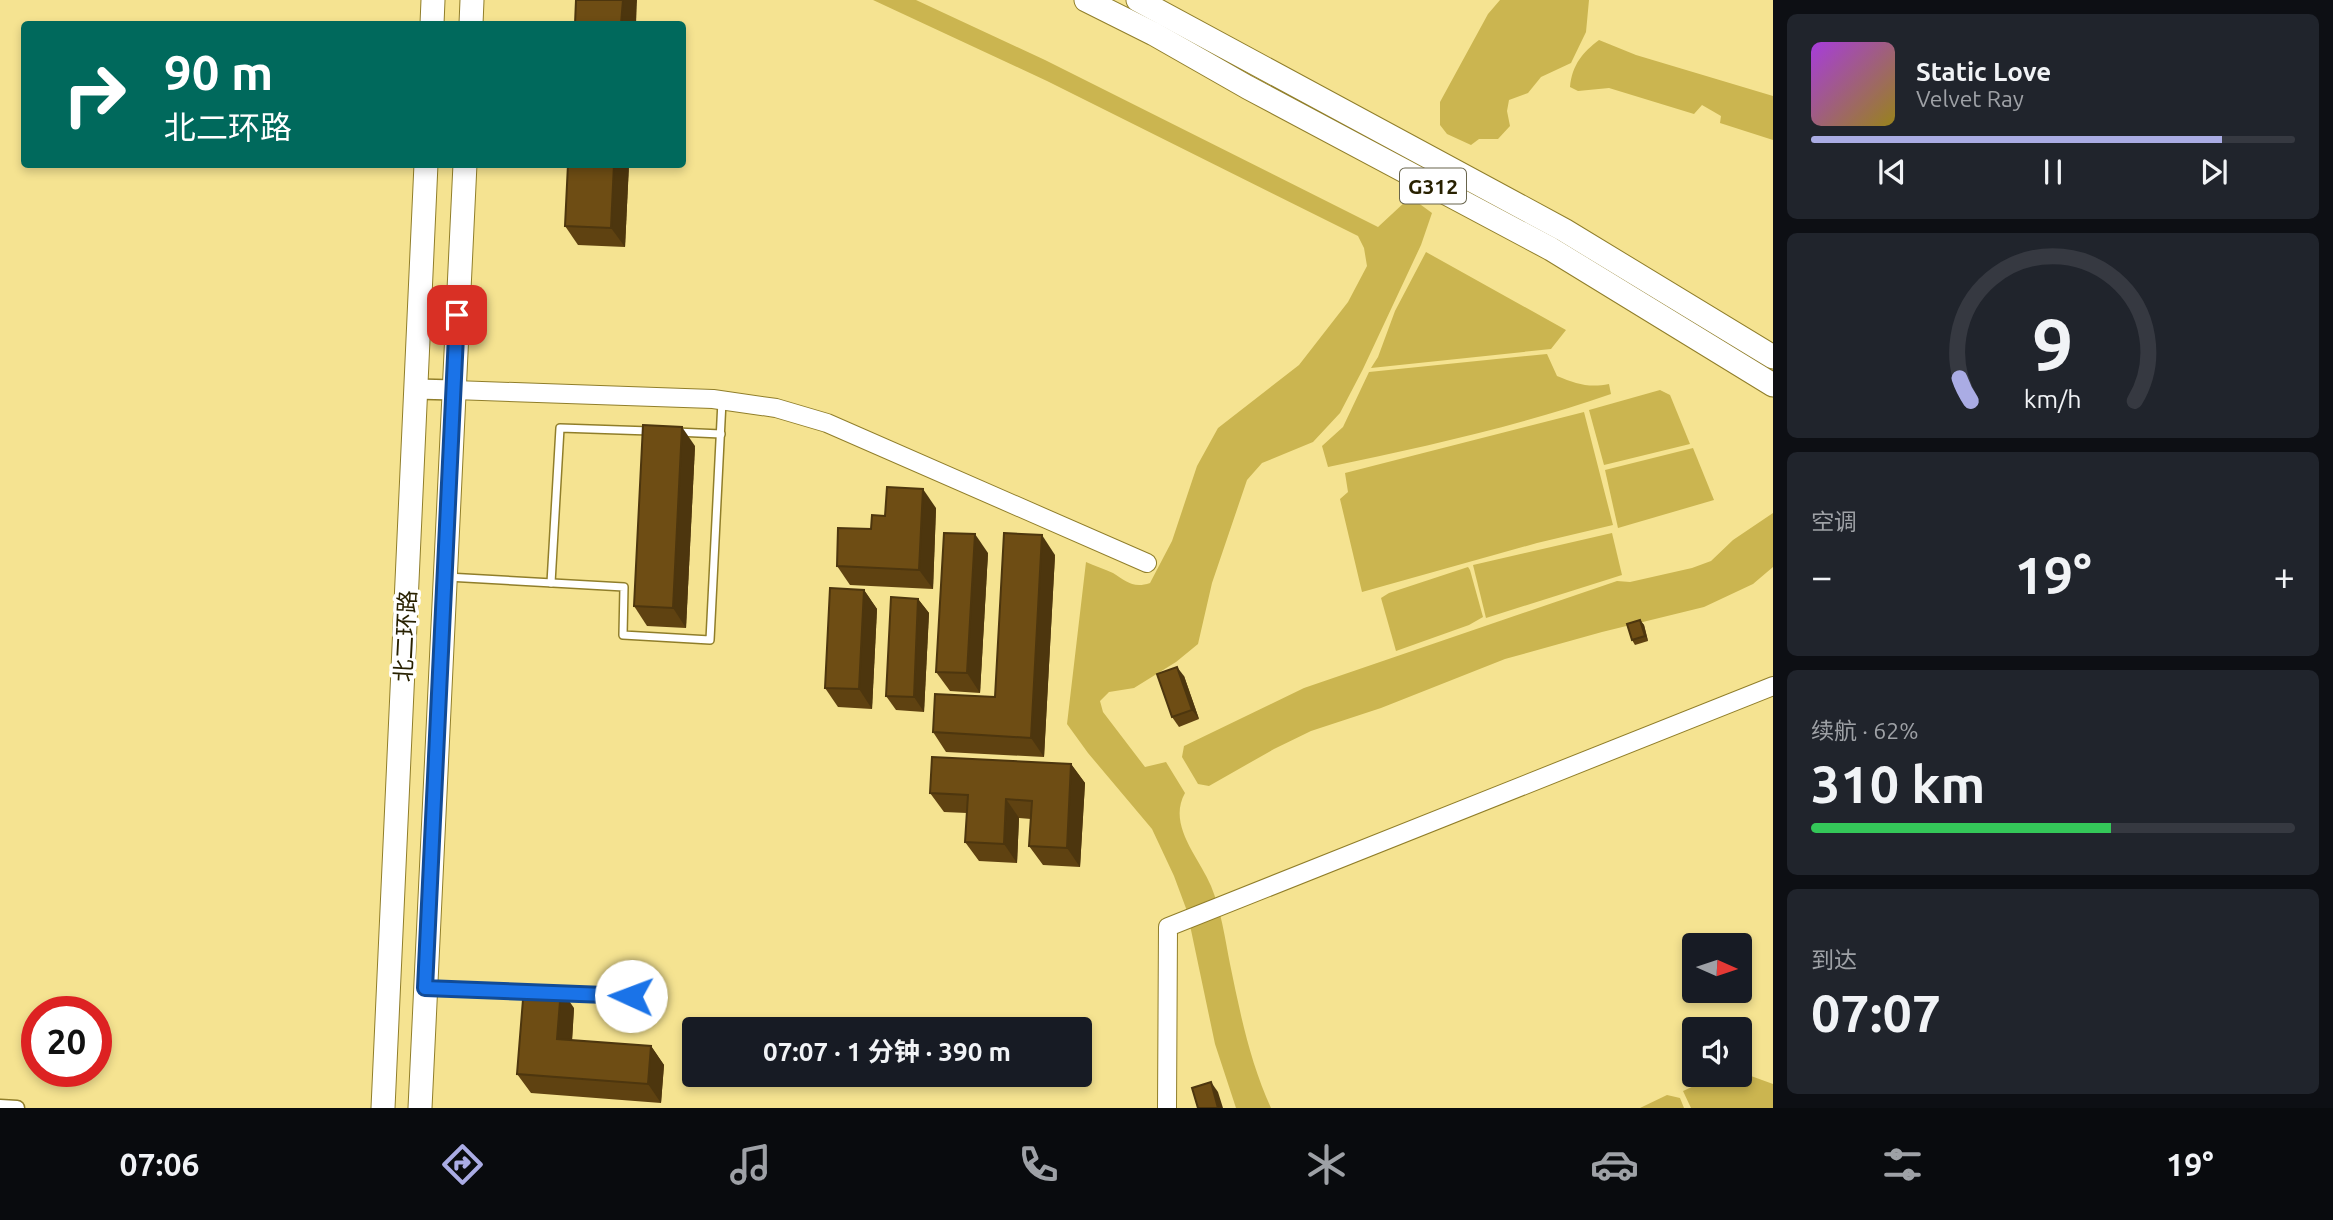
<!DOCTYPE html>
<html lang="zh">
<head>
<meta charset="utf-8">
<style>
  body { margin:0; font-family:Ubuntu,"Noto Sans SC",sans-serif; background:#20242c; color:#f1f3f6; height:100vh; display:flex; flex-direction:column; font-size:26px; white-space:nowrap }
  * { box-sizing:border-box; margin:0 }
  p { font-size:23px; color:#9ea1a6 }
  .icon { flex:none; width:38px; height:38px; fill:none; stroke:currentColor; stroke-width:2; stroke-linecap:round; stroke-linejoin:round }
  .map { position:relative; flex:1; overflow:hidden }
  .sheet { display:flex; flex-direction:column; gap:14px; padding:14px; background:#0d0f14; width:560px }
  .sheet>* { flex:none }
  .banner { position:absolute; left:21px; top:21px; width:665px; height:147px; border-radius:7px; box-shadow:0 4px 10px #0003; background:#00695c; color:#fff; overflow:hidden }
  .needle { width:46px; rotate:93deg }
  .controls { position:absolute; left:1682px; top:933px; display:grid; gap:14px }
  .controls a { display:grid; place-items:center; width:70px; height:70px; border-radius:7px; background:#171b24; box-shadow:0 4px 10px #0003; font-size:35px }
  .speed { position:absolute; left:21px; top:996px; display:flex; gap:14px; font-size:35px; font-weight:700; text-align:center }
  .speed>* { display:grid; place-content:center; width:91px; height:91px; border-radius:50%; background:#171b24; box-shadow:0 4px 10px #0003; line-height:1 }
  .speed .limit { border:10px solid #d22; background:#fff; color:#111 }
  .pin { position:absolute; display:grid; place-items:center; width:60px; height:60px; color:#fff; margin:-30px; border-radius:14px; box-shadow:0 4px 10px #0006 }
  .me { position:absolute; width:77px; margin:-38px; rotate:272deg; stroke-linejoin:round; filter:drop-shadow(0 0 5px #0008) }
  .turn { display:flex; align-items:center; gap:24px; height:147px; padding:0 28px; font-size:32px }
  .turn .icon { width:91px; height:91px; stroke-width:2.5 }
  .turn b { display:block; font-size:49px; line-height:60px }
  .big { font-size:52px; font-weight:700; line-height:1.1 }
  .sheet .card { flex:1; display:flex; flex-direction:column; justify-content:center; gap:10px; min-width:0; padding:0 24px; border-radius:10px; background:#20242c }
  .sheet .dial { align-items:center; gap:0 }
  .dial svg { height:182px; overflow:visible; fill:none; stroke:#363941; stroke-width:7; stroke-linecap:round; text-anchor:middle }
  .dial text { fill:#f1f3f6; stroke:none }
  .song { display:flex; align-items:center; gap:21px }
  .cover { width:84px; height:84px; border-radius:10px; background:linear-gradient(135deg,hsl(280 70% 55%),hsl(50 70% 35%)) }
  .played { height:7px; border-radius:4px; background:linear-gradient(90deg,#aaace4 85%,#363941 85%) }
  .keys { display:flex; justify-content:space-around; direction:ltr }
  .heat { display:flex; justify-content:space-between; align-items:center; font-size:38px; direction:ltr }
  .charge { height:10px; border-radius:5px; background:linear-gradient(90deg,#34c759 62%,#363941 0) }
  .trip { position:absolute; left:682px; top:1017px; width:410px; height:70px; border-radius:7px; background:#171b24; box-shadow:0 4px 10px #0003; font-weight:700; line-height:70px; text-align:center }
  .menu { display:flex; height:112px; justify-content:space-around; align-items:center; background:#090b0e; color:#9ea1a6 }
  .menu .icon { width:49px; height:49px }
  .menu .current { color:#aaace4 }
  .menu b { font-size:32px; color:#f1f3f6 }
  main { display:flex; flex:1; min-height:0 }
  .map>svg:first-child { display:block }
</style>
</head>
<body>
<main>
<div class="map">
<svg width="1773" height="1108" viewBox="0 0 1773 1108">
  <rect width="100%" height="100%" fill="#f5e391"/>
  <g fill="#cbb550">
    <path d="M873,0h43l129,60 333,167 28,-26 11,1 15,11 -11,32 -58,124 -23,44 -27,29 -51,21 -15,17 -35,103 -14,61 -22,18 -42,26 -25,4 -9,9 3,11 42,55 21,-5 19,31c-18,32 14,64 26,93 10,24 14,52 19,78 10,49 20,98 41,144h-35l-21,-64 -28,-133 -13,-35 -22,-47 -64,-76 -21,-29 19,-162c8,4 19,7 27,11 13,8 20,16 37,10l22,-42 25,-75 21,-38 81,-63 49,-63 19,-36 -3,-18 -6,-12 -311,-155z"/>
    <path d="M1500,0h89l-3,32 -15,31 -30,14 -13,16 -19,7 -2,11 3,15 -12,13h-19l-8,6 -24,-11 -7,-9v-23l48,-88z"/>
    <path d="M1599,40l37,15 137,41v44l-53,-17 1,-7 -19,-11 -8,9 -85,-26 -31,3 -8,-4c2,-22 13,-35 29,-47z"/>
    <path d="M1426,252l140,78 -15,19 -180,19 7,-11 17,-46z"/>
    <path d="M1547,354l10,22c19,8 32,12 52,8l2,10c-92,32 -188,53 -283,73l-6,-21 21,-19 26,-55z"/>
    <path d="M1660,390l10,5 20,49 -86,21 -15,-55z"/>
    <path d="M1584,412l29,113 -76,18 -175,49 -22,-93 8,-7 -3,-19z"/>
    <path d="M1693,448l21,52 -96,28 -13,-58z"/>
    <path d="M1773,513v54l-20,17 -49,23 -102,25 -97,27 -124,49 -70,23 -37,18 -65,37 -11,-2 -16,-27 2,-11 120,-58 313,-107 13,1 62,-14 19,-7 22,-21z"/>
    <path d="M1612,533l10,42 -136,43 -13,-53z"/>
    <path d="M1468,567l2,3 13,47 -14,8 -73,26 -15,-53 8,-5z"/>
    <path d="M1740,1072l33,12v24h-82l-8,-17 35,-16 22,-1z"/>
    <path d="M1667,1095l13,3 4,10h-44z"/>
  </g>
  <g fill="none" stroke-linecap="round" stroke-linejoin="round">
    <defs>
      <g id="service">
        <path d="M676,432l45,2"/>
        <path d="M447,577l177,10 -1,48 87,5 12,-239"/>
        <path d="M551,583l9,-155 90,3"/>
        <path d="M430,988l103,4"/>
        <path d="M556,993l75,3"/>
      </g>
      <path id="minor" d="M0,1107l17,1"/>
      <g id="tertiary">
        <path d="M454,390l259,9 63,9 51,15 320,140"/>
        <path d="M1167,1108l1,-181 605,-241"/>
      </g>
      <path id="secondary" d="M416,389l38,1"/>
      <g id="primary">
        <path d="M432,24l1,-24"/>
        <path d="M471,24l1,-24"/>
        <path d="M383,1108l43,-944"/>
        <path d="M420,1108l45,-944"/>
      </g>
      <g id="trunk">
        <path d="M1086,0l68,34 93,53 304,162 222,136"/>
        <path d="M1138,0l426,230 209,127"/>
      </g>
    </defs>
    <use href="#service" stroke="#907e2a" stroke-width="10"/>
    <use href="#minor" stroke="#907e2a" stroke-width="17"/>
    <use href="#tertiary" stroke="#907e2a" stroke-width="20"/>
    <use href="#secondary" stroke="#907e2a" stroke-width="22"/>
    <use href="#primary" stroke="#907e2a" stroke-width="25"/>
    <use href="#trunk" stroke="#907e2a" stroke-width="25"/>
    <use href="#service" stroke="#fff" stroke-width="7"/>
    <use href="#minor" stroke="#fff" stroke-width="14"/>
    <use href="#tertiary" stroke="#fff" stroke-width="18"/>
    <use href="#secondary" stroke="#fff" stroke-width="19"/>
    <use href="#primary" stroke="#fff" stroke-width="23"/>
    <use href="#trunk" stroke="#fff" stroke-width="23"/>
  </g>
  <g fill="#5f4211">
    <path d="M568,164h61l-4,83 -47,-2 -13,-19z"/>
    <path d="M695,446l-9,182 -39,-2 -13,-20z"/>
    <path d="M936,508l-3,81 -83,-4 -13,-19 34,-37 14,-13z"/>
    <path d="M988,553l-8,140 -30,-2 -14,-19z"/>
    <path d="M1055,555l-11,202 -98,-5 -13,-20 62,-35z"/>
    <path d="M864,590l13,19 -5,100 -34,-2 -13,-19z"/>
    <path d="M918,599l11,14 -5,99 -28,-2 -10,-14z"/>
    <path d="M1640,620l4,5 4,16 -13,4 -3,-5z"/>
    <path d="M1184,676l15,43 -20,8 -7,-10z"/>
    <path d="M1071,764l14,19 -5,84 -37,-2 -14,-19 2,-27 -12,-1 -2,45 -38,-2 -14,-19 2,-29 -23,-1 -14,-19z"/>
    <path d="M574,1008l-2,32 79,6 13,19 -3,38 -130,-10 -14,-19z"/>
  </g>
  <g fill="#4d360e">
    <path d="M623,0h14l-1,24h-15z"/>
    <path d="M614,164h15l-4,83 -14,-19z"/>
    <path d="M682,427l13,19 -9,182 -13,-20z"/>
    <path d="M923,489l13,19 -3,81 -14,-19z"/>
    <path d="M975,534l13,19 -8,140 -13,-20z"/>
    <path d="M1042,535l13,20 -11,202 -13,-19z"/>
    <path d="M864,590l13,19 -5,100 -13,-20z"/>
    <path d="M918,599l11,14 -5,99 -10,-15z"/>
    <path d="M1640,620l4,5 4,16 -3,-5z"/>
    <path d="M1177,667l7,9 15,43 -7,-9z"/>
    <path d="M1071,764l14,19 -5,84 -13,-19z"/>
    <path d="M1006,799l13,19 -2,45 -13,-19z"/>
    <path d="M561,989l13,19 -3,50 -14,-19z"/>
    <path d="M651,1046l13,19 -3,38 -13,-19z"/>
    <path d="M1211,1082l7,10 5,16h-5z"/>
  </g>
  <g fill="#6e4d14" stroke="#4d360e" stroke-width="2">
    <path d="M576,0h47l-2,24h-46z"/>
    <path d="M568,164h46l-3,64 -46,-2z"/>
    <path d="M643,425l39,2 -9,181 -39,-2z"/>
    <path d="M887,487l36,2 -4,81 -82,-4 1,-38 33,1 1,-14 13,1z"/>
    <path d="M944,533l31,1 -8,139 -31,-1z"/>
    <path d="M1004,533l38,2 -11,203 -98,-6 2,-38 60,3z"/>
    <path d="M830,588l34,2 -5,99 -34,-1z"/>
    <path d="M891,597l27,2 -4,98 -28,-1z"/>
    <path d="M1640,620l5,16 -13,4 -5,-16z"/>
    <path d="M1177,667l15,43 -20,7 -15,-43z"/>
    <path d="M932,757l139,7 -4,84 -38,-2 3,-45 -26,-2 -2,45 -39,-2 3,-47 -38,-2z"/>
    <path d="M524,987l37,2 -4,50 94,7 -3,38 -131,-10z"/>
    <path d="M1211,1082l7,26h-20l-6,-20z"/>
  </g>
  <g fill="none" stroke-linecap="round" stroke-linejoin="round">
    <defs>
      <path id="route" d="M457,315l-32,673 206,8"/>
    </defs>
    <use href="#route" stroke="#114b97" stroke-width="18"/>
    <use href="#route" stroke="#1a73e8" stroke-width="12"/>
  </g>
  <g text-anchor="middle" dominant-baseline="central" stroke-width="7" stroke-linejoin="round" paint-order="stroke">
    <rect fill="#fff" stroke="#68644c" stroke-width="2" x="1400" y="168.5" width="66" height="35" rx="5"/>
    <g font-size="21" font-weight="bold" fill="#282100">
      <text x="1433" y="186">G312</text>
    </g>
    <g font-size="23" fill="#282100" stroke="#fff">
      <text transform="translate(405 636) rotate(-87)">北二环路</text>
    </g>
  </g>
</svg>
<div class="controls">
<a><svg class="needle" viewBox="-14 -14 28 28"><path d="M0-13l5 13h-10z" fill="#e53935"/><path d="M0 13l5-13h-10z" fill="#9ea1a6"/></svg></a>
<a><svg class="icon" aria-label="sound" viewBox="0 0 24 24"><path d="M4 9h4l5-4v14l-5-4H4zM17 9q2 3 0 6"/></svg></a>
</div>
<div class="speed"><div class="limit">20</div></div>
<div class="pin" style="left:457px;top:315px;background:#d93025"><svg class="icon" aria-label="arrive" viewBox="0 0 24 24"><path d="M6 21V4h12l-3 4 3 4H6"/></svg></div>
<svg class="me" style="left:631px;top:996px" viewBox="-20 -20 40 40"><circle r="19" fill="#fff"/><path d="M0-13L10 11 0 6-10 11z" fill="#1a73e8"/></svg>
<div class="trip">07:07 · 1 分钟 · 390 m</div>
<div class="banner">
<div class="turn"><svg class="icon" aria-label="right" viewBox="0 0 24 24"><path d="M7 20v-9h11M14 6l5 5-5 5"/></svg><div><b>90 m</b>北二环路</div></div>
</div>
</div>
<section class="sheet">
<div class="card">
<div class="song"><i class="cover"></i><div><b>Static Love</b><p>Velvet Ray</p></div></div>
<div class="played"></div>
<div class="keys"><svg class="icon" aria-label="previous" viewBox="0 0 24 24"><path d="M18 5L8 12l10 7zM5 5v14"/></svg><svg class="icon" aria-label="pause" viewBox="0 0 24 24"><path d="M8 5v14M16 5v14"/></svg><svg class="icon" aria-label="next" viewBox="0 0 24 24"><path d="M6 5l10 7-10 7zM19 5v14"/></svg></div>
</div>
<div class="card dial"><svg viewBox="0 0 100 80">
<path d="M14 69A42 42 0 1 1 86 69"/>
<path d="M14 69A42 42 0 0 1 9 59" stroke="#aaace4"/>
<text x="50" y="56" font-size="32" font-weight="700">9</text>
<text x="50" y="72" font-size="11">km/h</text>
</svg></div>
<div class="card"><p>空调</p>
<div class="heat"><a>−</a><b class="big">19°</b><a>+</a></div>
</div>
<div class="card"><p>续航 · 62%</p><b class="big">310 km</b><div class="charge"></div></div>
<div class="card"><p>到达</p><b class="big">07:07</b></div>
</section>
</main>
<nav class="menu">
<b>07:06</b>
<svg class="icon current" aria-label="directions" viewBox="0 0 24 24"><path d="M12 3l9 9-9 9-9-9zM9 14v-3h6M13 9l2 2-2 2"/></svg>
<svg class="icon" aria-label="music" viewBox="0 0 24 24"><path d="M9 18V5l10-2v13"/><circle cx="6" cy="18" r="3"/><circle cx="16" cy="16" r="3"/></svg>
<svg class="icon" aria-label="phone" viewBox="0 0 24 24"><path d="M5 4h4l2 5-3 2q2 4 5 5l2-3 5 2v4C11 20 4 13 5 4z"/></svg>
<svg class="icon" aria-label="climate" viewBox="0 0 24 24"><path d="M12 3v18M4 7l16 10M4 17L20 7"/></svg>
<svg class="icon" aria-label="car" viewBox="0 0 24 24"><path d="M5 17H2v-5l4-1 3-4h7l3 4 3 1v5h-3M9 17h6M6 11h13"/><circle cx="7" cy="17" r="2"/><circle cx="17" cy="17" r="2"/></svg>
<svg class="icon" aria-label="filters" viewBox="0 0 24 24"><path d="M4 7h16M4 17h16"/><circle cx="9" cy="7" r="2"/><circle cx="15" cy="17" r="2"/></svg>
<b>19°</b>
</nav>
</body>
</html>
